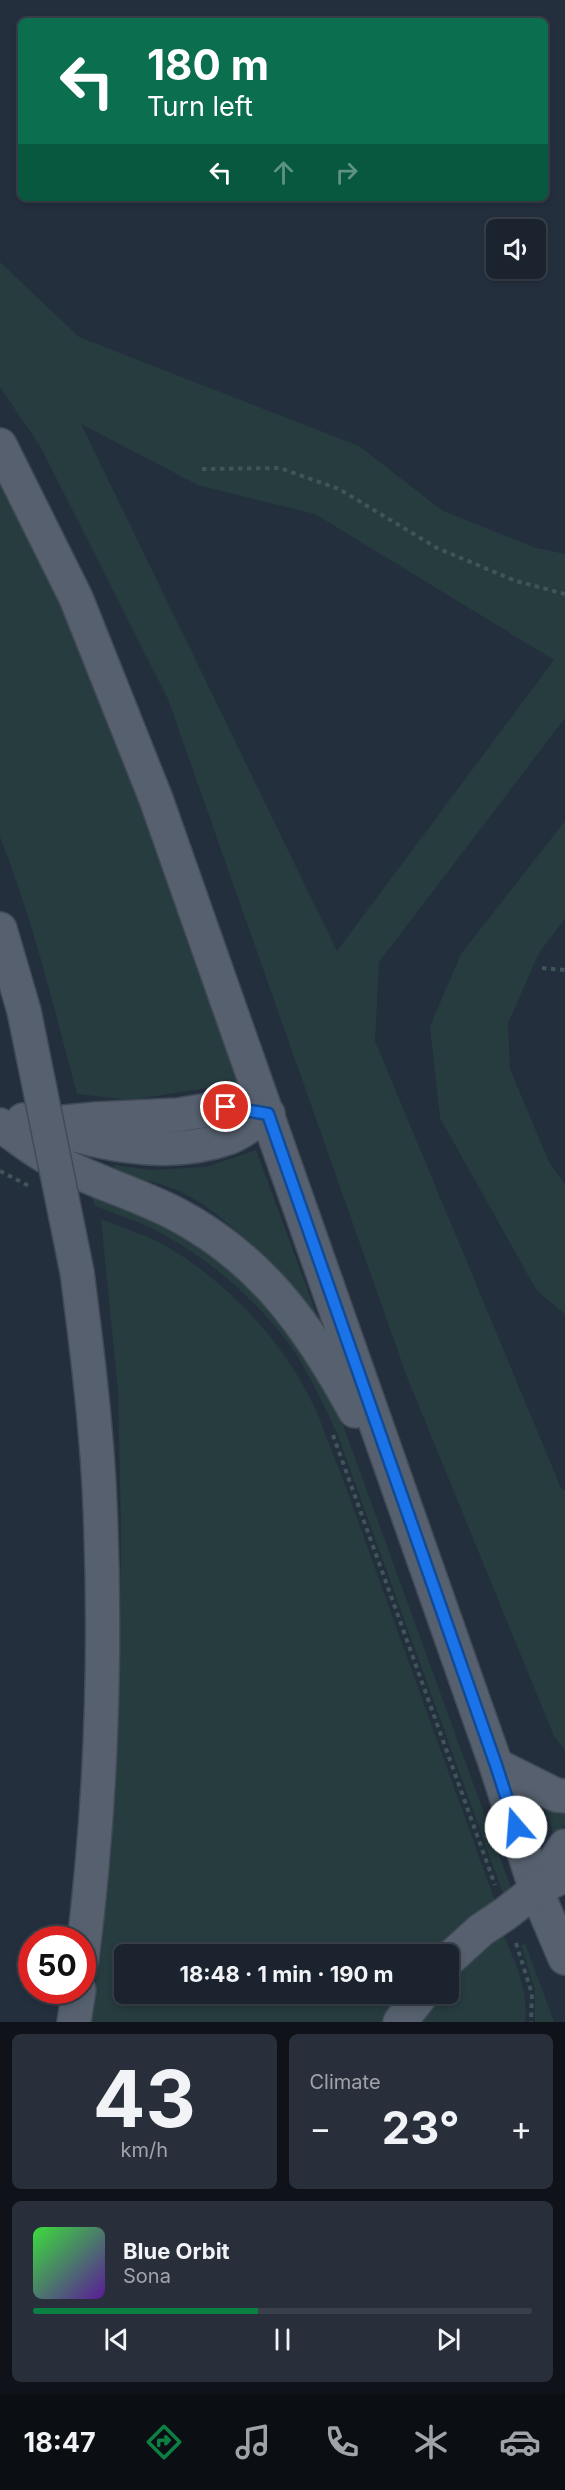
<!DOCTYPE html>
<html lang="en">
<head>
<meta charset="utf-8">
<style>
  body { margin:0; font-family:Inter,sans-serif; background:#282f3a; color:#f1f3f6; height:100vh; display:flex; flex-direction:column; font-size:22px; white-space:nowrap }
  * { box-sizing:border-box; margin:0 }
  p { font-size:20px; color:#a0a4aa }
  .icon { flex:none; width:33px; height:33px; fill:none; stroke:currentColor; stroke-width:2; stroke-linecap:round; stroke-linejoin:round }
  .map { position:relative; height:2022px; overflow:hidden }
  .sheet { display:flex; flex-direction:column; gap:12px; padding:12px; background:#0f1319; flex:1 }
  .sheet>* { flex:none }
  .guide { position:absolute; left:18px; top:18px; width:530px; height:183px; border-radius:9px; box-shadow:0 3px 9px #0003,0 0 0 2px #39404a; background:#0b6e4f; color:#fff; overflow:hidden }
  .controls { position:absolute; left:486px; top:219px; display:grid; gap:12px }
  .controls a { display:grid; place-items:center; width:60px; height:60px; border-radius:9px; background:#1b232e; box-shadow:0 3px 9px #0003,0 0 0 2px #39404a; font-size:30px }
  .speed { position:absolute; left:18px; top:1926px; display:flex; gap:12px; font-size:30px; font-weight:700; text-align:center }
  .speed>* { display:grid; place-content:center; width:78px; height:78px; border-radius:50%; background:#1b232e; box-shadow:0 3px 9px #0003,0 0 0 2px #39404a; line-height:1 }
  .speed .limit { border:9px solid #d22; background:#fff; color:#111 }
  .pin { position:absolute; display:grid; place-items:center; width:51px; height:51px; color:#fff; margin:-26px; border:3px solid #fff; border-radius:50%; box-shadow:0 2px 6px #0007 }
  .me { position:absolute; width:66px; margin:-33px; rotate:342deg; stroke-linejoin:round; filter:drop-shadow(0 0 4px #0008) }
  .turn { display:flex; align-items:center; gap:21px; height:126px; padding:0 30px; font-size:27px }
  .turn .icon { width:78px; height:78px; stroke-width:2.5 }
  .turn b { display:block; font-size:42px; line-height:51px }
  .lanes { display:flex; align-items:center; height:57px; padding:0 30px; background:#0003; justify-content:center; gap:30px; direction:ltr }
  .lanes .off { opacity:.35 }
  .big { font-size:45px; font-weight:700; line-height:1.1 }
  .sheet .tile { flex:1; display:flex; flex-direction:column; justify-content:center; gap:9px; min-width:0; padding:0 21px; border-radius:9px; background:#282f3a }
  .sheet .dial { align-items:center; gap:0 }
  .dial b { font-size:78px; line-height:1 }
  .song { display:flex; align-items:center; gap:18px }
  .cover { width:72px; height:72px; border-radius:9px; background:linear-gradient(135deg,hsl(120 70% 55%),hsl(270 70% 35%)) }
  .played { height:6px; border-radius:3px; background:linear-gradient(90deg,#0b8043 45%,#39404a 45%) }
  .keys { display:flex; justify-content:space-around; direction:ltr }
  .heat { display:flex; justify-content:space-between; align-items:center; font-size:33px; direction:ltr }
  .sheet .tiles { flex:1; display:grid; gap:12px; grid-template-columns:1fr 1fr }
  .tile:last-child { grid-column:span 2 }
  .trip { position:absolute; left:114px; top:1944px; width:345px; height:60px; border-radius:9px; background:#1b232e; box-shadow:0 3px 9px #0003,0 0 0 2px #39404a; font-weight:700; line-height:60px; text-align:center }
  .dock { display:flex; height:96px; justify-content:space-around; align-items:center; background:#0b0e12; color:#a0a4aa }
  .dock .icon { width:42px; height:42px }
  .dock .current { color:#0b8043 }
  .dock b { font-size:27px; color:#f1f3f6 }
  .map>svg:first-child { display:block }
</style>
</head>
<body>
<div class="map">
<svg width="565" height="2022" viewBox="0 0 565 2022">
  <rect width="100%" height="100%" fill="#242f3e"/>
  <g fill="#263c3f" fill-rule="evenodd">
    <path d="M0,262l79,75 280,109 84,65 93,37 29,6v164l-186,244 -4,79 186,447 4,2v260l-11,-14 -147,-359 -239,-678 -128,-253 -40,-59zM81,424l117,61 117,29 239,146 -217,291z"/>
    <path d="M0,473l16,31 118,270 112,308 -116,18 -53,-6c-23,-86 -44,-174 -77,-257z"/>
    <path d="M565,821v97l-26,35 -31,70 2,46 39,93 16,22v130l-28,-23 -97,-173 -10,-92 31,-72z"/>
    <path d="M256,1150l63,171c-40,-44 -79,-97 -132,-126 -22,-12 -47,-16 -70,-20l-3,-10 37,5 55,-3z"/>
    <path d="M91,1194l91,38 52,36 64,71 37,64 179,493 -9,3 -168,-466c-14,-29 -27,-58 -45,-85 -32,-45 -78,-85 -126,-112 -21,-13 -48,-21 -71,-30z"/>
    <path d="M101,1219c25,10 52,18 75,33 59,38 111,94 140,159 9,20 16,42 25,63l155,430 -57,50h-315v40h286l-22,28h-297l20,-163 9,-187 1,-145 -3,-136z"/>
    <path d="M545,1807l20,3v15l-11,11z"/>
    <path d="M501,1929c13,31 28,59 24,93h-111l21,-28h13l1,-19z"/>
    <path d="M525,1943l29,79h-19v-31l-14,-46z"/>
  </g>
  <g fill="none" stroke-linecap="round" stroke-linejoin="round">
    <defs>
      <g id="major">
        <path d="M0,445l76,153 80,201 340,966 40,125 29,68"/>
        <path d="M0,929l24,82"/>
        <path d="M23,1120c66,20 136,42 205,18 14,-5 27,-17 40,-24"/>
        <path d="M55,1123l41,-4 82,-4 48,-8 42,7"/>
        <path d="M0,1125c15,10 29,22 45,31 40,23 88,36 129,57 87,45 136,115 181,198"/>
        <path d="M77,1272c9,70 18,141 22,212 8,158 3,317 -17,475"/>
        <path d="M496,1765l60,30 9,1"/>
        <path d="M537,1888l28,-42"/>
        <path d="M448,1960l33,-30 24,-16 31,-24 29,-15"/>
        <path d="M74,2022l5,-32"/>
        <path d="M400,2022l22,-28"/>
      </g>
    </defs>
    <use href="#major" stroke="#414a57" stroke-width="36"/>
    <g stroke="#3f5557" stroke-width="4" stroke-dasharray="4.5 4.5" stroke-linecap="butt">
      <path d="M202,469l78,-1 59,21 98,59 79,33 49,13"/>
      <path d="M542,968l23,2"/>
      <path d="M0,1171l29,15"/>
      <path d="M333,1435l162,450"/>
      <path d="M516,1943l16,51 -1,28"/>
    </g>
    <use href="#major" stroke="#56606e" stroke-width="33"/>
    <defs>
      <path id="major-bridge" d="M24,1011l53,261"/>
    </defs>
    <use href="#major-bridge" stroke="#414a57" stroke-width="36" stroke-linecap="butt"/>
    <use href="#major-bridge" stroke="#56606e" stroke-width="33"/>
  </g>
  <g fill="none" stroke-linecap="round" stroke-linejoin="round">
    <defs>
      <path id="route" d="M226,1107l42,7 228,651 20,62"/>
    </defs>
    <use href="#route" stroke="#114b97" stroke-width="15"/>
    <use href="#route" stroke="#1a73e8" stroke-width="10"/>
  </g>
</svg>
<div class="controls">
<a><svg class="icon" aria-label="sound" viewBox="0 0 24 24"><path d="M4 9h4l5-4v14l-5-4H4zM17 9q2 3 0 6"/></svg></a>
</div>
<div class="speed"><div class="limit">50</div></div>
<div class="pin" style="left:226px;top:1107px;background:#d93025"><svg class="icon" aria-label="arrive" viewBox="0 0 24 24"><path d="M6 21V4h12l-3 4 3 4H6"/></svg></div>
<svg class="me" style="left:516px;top:1827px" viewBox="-20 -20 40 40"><circle r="19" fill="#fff"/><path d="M0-13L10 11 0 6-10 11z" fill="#1a73e8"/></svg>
<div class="trip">18:48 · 1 min · 190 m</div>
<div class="guide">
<div class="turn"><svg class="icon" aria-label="left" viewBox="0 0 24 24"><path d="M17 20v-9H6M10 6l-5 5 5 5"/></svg><div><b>180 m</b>Turn left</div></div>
<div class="lanes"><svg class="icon" aria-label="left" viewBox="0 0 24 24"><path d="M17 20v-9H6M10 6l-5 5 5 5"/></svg><svg class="icon off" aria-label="ahead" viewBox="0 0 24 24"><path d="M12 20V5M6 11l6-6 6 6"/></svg><svg class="icon off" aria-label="right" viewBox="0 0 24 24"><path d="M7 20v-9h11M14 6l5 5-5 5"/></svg></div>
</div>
</div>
<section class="sheet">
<div class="tiles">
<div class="tile dial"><b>43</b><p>km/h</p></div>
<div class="tile"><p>Climate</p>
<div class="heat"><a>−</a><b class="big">23°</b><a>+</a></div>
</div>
<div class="tile">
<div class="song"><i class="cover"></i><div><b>Blue Orbit</b><p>Sona</p></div></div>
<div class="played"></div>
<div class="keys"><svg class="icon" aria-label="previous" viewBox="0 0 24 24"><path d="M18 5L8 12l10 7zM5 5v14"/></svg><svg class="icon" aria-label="pause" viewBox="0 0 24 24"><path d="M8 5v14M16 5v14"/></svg><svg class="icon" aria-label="next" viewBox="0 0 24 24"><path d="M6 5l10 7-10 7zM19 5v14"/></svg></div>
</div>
</div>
</section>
<nav class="dock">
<b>18:47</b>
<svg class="icon current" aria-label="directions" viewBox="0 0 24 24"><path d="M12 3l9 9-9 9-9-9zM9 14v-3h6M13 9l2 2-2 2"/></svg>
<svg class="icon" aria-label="music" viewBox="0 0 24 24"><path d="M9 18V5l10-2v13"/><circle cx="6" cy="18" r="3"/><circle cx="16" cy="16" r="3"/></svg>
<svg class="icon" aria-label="phone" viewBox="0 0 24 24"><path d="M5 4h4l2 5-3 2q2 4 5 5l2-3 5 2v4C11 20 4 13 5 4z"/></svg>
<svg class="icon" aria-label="climate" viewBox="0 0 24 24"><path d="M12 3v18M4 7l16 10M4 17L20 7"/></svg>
<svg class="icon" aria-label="car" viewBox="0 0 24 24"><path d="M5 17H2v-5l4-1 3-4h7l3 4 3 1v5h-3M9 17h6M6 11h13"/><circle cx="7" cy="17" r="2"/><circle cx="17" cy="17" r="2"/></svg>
</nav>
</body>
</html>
